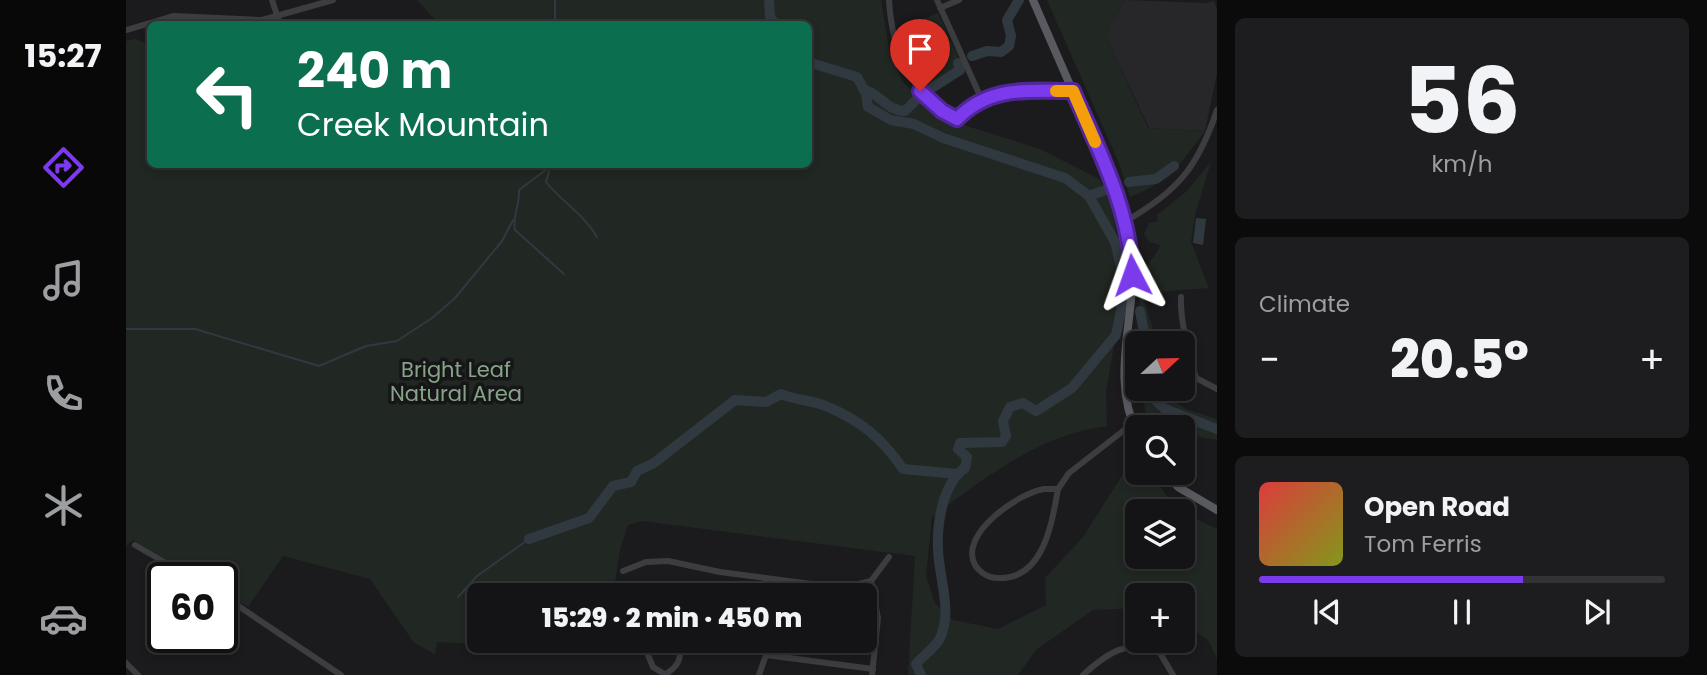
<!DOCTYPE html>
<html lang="en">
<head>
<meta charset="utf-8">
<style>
  body { margin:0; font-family:Poppins,sans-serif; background:#1d1d1f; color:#f1f3f6; height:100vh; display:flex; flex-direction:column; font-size:26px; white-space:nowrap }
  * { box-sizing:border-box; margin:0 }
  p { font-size:23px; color:#9d9ea1 }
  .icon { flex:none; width:38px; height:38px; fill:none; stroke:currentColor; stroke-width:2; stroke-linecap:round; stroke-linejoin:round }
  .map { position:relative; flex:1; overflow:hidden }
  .sheet { display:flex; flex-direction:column; gap:18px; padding:18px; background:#0b0b0c; width:490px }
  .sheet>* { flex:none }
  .banner { position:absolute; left:21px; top:21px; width:665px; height:147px; border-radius:10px; box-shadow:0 4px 10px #0003,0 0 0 2px #333335; background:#0b6e4f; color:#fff; overflow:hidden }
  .needle { width:46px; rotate:68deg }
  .buttons { position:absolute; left:999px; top:331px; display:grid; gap:14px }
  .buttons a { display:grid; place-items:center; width:70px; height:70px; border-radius:10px; background:#141416; box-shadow:0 4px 10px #0003,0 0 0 2px #333335; font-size:35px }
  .speed { position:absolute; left:21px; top:562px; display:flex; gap:14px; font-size:35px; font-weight:700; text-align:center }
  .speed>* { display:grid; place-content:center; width:91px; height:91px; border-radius:50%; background:#141416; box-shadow:0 4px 10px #0003,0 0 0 2px #333335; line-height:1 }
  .speed .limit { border:4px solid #111; border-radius:10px; background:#fff; color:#111 }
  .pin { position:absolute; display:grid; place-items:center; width:60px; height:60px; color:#fff; margin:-72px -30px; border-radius:50% 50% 50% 0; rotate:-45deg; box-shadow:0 0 7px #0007 }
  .pin .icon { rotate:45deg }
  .me { position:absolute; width:77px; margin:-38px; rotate:356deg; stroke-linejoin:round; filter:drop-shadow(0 0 5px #0008) }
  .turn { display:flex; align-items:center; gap:24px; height:147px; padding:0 35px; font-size:32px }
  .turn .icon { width:91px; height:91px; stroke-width:2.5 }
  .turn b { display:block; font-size:49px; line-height:60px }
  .big { font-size:52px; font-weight:800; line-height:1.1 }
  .sheet .card { flex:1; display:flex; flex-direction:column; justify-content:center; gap:10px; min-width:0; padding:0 24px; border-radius:10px; background:#1d1d1f }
  .sheet .dial { align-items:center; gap:0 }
  .dial b { font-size:91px; line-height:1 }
  .song { display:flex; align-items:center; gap:21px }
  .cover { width:84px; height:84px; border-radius:10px; background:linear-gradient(135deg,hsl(0 70% 55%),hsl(70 70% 35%)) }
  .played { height:7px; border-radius:4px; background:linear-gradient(90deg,#7c3aed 65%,#333335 65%) }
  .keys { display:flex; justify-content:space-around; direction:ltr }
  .heat { display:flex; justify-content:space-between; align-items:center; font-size:38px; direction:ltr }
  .trip { position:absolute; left:341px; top:583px; width:410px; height:70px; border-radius:10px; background:#141416; box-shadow:0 4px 10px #0003,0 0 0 2px #333335; font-weight:800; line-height:70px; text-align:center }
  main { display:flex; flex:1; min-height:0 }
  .menu { display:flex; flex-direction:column; width:126px; justify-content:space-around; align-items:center; background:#080809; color:#9d9ea1 }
  .menu .icon { width:49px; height:49px }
  .menu .current { color:#7c3aed }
  .menu b { font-size:32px; color:#f1f3f6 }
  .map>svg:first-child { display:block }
</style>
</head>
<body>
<main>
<nav class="menu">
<b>15:27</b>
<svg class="icon current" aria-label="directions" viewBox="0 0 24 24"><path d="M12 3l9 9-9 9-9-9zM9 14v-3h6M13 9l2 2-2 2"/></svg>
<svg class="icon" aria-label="music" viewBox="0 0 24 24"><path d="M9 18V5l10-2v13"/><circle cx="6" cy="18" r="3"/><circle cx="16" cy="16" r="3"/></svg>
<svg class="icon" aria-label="phone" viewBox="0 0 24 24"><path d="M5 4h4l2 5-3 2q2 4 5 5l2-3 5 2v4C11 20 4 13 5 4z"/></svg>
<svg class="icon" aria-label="climate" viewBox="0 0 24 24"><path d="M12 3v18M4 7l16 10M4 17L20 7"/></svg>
<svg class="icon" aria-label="car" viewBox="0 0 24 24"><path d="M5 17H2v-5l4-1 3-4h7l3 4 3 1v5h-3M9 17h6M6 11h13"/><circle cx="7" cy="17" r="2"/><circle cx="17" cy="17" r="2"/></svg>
</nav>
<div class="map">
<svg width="1091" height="675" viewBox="0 0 1091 675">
  <rect width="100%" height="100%" fill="#1b1b1d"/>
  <path fill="#27272a" d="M999,0l81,3 8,-2 3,8v64l-12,58 -56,-3 -44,-94z"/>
  <g fill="#212722">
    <path d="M291,0h464l9,55 13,27 35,35 102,32 59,30 10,18 13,59 1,38 -17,97 1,35c-68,9 -121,51 -175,91l-6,59 9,27 18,17 45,9 48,-24 -1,-27 38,-41 40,-63 14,-7 1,5 13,1 24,35 5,3h-42v45h45v-44l34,17v130l-9,-19 -25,-18v-27h-45l-1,13 -44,2 -57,40 -18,25h-110l7,-119 -273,-35 -14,4 -8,25 -7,45h-133v45l128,1 -1,9 -170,-8 -2,12 -21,-11 -44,-64 -87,-23 -35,51 -26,-15v-14l-25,-1 -64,-37 -7,6v-505l9,-2 15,6v119h658v-140h-369z"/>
    <path d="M921,0h78l-20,34 43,94 57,3c-26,34 -33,49 -75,66l-11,-34z"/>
    <path d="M812,13l27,59 -43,18 -23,-41 24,-30z"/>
    <path d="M1085,162l-16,53 -4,27 18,46 -67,5 15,50h-19c2,-23 -1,-53 8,-74 3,-9 11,-14 14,-24l-11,-3 -5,-8 5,-11 9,-2 -1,-6 30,-24z"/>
    <path d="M1015,389h27l1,9 17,11 31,10v21l-34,-6v-7h-34z"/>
  </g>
  <path fill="#313940" d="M1070,218l10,1 -3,26 -10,-2z"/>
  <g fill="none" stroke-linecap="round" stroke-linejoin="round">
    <g stroke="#313940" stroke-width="2">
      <path d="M429,0v24"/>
      <path d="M425,164l-5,18c16,20 38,32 51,55"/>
      <path d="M425,166l-32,24c1,15 -7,27 -4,40l49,44"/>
      <path d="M0,329h69l124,37 47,-20 31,-5 35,-23 23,-20 47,-57 11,-21"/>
      <path d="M1039,409l3,18"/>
      <path d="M332,597l19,-21 52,-37"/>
    </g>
    <g stroke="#313940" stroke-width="10">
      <path d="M643,0l1,17 5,7"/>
      <path d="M846,56l15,-5 14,1 8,-6 2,-10 -4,-16 12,-20"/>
      <path d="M682,62l49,15 9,16 2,14 23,13 23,4 29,14 122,40 24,18 26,46 8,33 -1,31 -6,29 -44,53 -36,23 -13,-8 -13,4 -7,14 3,15 -4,6 -42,1 -2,6 9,8 -2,11c-22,15 -28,54 -27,80 0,27 16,65 1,92 -5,8 -16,16 -23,24l5,11"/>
      <path d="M737,89c18,5 22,21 42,22l13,-13"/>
      <path d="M801,91l33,-21 -2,-7"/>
      <path d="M1003,182l27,-3 18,-13"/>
      <path d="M963,196l19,-7"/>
      <path d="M1014,311l6,32"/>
      <path d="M1029,388l2,14 8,7 52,20"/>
      <path d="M403,539l60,-21 24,-32 18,-4 6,-11 17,-8 81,-63 31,2 15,-8c14,6 28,6 42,11 36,14 59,33 80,64l54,5"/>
    </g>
    <g stroke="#3c3d41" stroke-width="6">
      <path d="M146,0l8,24"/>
      <path d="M763,0c3,51 21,93 68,119 33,-34 72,-28 116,-28"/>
      <path d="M811,0l44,98"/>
      <path d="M814,8l19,-8"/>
      <path d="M0,30l48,-14 88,4 71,-20"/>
      <path d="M1000,221c52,-30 72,-54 91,-111"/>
      <path d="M1055,297c-1,25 8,56 15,81l21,11"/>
      <path d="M918,489h14c-6,33 -14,92 -61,89 -8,0 -17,-5 -22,-13 -17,-31 44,-72 69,-76z"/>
      <path d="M932,489l11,-16 63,-49"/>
      <path d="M9,545l57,33"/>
      <path d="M497,571l23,-9 22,-1 52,11 122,16 29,-7 18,-24"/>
      <path d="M745,581l7,37 -6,57"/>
      <path d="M96,595l119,80"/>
      <path d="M638,595l2,-16"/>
      <path d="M528,640l-6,15 5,12 13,8"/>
      <path d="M640,655l107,14"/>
      <path d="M0,663l12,12"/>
      <path d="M540,674c14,-9 18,-19 9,-34"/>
      <path d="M633,675l7,-20 -2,-15"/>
      <path d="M957,675c23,-21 46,-38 77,-22l13,22"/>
    </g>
    <g stroke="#585a60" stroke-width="8">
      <path d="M907,0c18,42 37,84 55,127 18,38 37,77 43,120 9,63 -24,127 7,188"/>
      <path d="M1037,472l15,15 39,23"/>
    </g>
  </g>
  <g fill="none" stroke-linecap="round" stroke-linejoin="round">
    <defs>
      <path id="route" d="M794,91l22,20 15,8c33,-34 72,-28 116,-28 26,60 57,118 59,184"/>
    </defs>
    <use href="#route" stroke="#51269a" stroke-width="18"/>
    <use href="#route" stroke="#7c3aed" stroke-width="12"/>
    <path stroke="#f59e0b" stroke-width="12" d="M930,91h17l22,51"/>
  </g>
  <g text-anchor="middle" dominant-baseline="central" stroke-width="7" stroke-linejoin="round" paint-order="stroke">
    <g font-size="21" fill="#87a489" stroke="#161618">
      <text x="330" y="369">Bright Leaf<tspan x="330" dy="24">Natural Area</tspan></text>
    </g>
  </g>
</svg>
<div class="buttons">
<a><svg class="needle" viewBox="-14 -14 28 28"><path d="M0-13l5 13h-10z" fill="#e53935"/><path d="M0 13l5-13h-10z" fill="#9d9ea1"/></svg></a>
<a><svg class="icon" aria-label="search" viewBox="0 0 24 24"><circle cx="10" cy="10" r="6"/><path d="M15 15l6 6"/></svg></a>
<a><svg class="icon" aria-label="layers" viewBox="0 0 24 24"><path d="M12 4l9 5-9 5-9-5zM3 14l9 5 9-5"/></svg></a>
<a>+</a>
</div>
<div class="speed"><div class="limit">60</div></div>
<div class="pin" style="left:794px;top:91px;background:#d93025"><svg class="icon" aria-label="arrive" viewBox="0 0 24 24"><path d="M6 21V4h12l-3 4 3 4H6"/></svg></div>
<svg class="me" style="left:1006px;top:275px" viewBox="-20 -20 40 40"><path d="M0-17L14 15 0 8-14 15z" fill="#7c3aed" stroke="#fff" stroke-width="4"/></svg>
<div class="trip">15:29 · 2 min · 450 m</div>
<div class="banner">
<div class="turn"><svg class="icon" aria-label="left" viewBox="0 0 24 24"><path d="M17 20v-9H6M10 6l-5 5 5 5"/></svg><div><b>240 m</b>Creek Mountain</div></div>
</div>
</div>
<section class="sheet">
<div class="card dial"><b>56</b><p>km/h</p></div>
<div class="card"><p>Climate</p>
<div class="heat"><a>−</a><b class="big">20.5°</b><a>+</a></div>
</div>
<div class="card">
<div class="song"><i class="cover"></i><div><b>Open Road</b><p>Tom Ferris</p></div></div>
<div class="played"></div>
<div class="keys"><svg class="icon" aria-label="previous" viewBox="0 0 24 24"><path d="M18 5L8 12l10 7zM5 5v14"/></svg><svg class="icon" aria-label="pause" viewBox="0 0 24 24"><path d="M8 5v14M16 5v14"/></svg><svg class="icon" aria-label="next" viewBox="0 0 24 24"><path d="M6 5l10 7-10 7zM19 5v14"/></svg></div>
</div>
</section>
</main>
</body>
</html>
